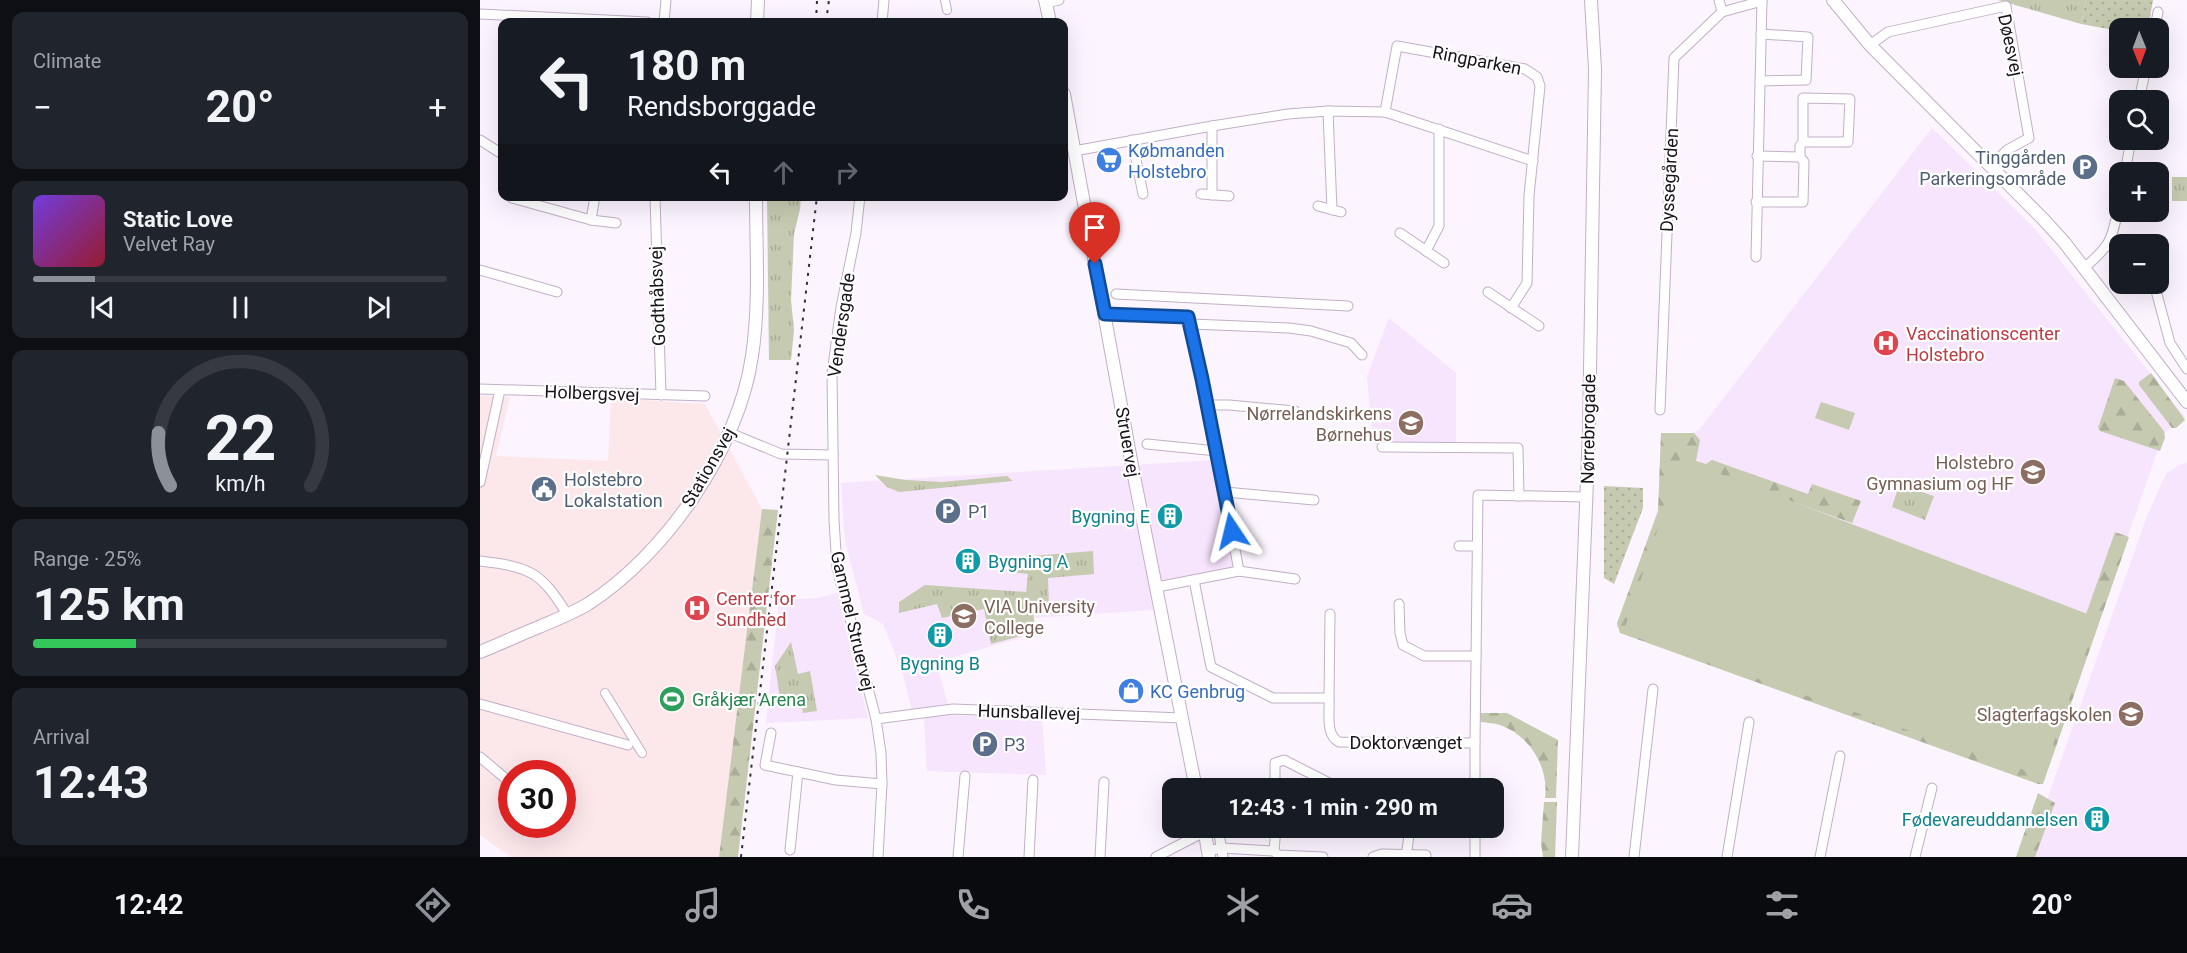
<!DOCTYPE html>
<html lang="en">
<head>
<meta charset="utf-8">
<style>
  body { margin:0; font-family:Roboto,sans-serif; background:#20242c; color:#f1f3f6; height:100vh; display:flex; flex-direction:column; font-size:22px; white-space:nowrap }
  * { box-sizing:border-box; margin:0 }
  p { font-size:20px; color:#9ea1a6 }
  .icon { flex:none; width:33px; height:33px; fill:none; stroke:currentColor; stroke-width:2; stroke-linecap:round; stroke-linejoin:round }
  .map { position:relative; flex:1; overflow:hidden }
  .side { display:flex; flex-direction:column; gap:12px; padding:12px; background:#0d0f14; width:480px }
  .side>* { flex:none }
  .banner { position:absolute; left:18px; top:18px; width:570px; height:183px; border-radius:12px; box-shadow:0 6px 24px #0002; background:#171b24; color:#f1f3f6; overflow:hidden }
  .needle { width:39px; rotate:179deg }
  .controls { position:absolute; left:1629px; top:18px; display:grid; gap:12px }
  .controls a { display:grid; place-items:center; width:60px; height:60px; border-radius:12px; background:#171b24; box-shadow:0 6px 24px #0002; font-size:30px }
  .speed { position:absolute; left:18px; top:760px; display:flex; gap:12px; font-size:30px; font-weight:700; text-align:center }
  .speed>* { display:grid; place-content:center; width:78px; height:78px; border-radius:50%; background:#171b24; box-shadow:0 6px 24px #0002; line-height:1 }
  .speed .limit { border:9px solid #d22; background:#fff; color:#111 }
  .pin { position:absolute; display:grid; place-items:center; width:51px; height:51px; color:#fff; margin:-62px -26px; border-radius:50% 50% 50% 0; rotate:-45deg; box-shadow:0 0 6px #0007 }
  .pin .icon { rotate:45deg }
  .me { position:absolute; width:66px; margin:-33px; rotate:350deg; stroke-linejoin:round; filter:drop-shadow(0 0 4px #0008) }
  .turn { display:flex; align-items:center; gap:21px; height:126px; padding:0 30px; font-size:27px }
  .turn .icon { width:78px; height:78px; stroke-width:2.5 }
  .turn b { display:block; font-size:42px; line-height:51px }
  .lanes { display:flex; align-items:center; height:57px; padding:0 30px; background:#0003; justify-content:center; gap:30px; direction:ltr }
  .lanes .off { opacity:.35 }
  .big { font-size:45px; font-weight:700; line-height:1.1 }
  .side .widget { flex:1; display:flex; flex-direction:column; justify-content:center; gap:9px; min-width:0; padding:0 21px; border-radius:12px; background:#20242c }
  .side .dial { align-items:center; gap:0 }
  .dial svg { height:156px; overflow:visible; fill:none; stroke:#363941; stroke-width:7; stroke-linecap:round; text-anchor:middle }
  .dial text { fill:#f1f3f6; stroke:none }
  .song { display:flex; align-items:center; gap:18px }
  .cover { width:72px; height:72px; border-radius:9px; background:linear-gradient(135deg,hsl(260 70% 55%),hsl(350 70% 35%)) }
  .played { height:6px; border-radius:3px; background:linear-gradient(90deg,#8c9099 15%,#363941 15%) }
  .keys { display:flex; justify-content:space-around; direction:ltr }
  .heat { display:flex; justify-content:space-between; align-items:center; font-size:33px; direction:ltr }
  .charge { height:9px; border-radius:4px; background:linear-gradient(90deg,#34c759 25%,#363941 0) }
  .trip { position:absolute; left:682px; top:778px; width:342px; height:60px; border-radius:12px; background:#171b24; box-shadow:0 6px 24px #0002; font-weight:700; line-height:60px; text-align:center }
  .tab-bar { display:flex; height:96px; justify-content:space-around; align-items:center; background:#090b0e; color:#9ea1a6 }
  .tab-bar .icon { width:42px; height:42px }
  .tab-bar .on { color:#8c9099 }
  .tab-bar b { font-size:27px; color:#f1f3f6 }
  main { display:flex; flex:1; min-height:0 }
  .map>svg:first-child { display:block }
</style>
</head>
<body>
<main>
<section class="side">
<div class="widget"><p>Climate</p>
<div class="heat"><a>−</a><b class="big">20°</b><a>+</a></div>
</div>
<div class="widget">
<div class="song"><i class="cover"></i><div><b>Static Love</b><p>Velvet Ray</p></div></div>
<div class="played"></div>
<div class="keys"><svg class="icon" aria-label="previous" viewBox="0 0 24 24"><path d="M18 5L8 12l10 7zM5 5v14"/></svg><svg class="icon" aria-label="pause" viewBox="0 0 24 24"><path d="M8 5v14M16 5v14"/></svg><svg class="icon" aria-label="next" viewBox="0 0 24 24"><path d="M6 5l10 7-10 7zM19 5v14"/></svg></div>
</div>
<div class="widget dial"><svg viewBox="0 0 100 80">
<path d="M14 69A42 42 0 1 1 86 69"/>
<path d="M14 69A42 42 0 0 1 8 42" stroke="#8c9099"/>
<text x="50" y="56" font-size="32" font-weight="700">22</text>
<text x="50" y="72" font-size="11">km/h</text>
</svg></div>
<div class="widget"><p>Range · 25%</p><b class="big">125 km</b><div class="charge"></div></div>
<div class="widget"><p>Arrival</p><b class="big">12:43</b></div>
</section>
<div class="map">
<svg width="1707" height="857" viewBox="0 0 1707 857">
  <defs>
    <pattern id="grass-tufts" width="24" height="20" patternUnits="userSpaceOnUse" patternTransform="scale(1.5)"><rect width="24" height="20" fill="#c6cab0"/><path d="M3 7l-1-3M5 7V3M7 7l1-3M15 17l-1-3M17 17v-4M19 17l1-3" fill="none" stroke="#aaad97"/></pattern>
    <pattern id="forest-firs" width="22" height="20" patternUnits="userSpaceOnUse" patternTransform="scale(1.5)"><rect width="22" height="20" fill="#c6cab0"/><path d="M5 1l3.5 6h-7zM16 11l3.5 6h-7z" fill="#aaad97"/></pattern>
    <pattern id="garden-dots" width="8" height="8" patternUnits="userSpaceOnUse" patternTransform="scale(1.5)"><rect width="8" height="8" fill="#c6cab0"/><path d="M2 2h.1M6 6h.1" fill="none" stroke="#aaad97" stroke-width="1.8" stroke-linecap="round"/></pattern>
  </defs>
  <rect width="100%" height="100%" fill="#fcf4fe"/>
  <path fill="#fce7eb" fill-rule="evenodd" d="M0,396l30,1 -14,59 112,5 3,-63 94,6 57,105 -43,348h-208l-31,-22zM32,774h50v51h-50z"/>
  <g fill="#f7e4fd">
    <path d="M1452,128l102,100 151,189 -21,16 -124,351 -409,-148 -15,-9 43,-119 2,-75h31l7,-3z"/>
    <path d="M909,318l67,55v70l-83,1 -6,-68z"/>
    <path d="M735,460l20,107 -86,18 4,25 -121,8 3,16 -99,28 15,53 91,3 4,57 -119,-4 -3,-53 -10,1 -12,-48 -19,-47 -19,-10 -19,-73 -4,-58z"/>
    <path d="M1707,463v394h-160l120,-341 19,-42 13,-9z"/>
    <path d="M357,593l31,125 -102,5 13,-123 37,-2z"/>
  </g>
  <g fill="url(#grass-tufts)">
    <path d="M1518,0h88l-5,24z"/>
    <rect x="1692" y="177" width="15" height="24"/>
    <path d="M287,197h34l-1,12 -6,25 -3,66 3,30 -3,30h-22z"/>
    <path d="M395,475l31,5 36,2 65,-6 6,5 -114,11 -12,-5z"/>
    <path d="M1419,485l35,11 -9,24 -33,-13z"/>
    <path d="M613,551l1,23 -46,4 1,34 -16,1 3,19 -45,12 -7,-35 -42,9 -5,-14 -38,9v-11l26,-17 101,7 2,-18 -20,-2 -1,-14z"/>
    <path d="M311,642l7,32 12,-3 7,40 -14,2 -2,-11 -20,2 -6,-38z"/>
  </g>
  <g fill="url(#forest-firs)">
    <path d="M1671,373l34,47 -9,8h-4l-33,-43v-3z"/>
    <path d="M1635,378l9,3 40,50 1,7 -5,13 -60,-20 -2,-3z"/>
    <path d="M1181,433h33l6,7 -4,21 10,3 6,-4 96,34 4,-10 49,17 -9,22 -168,-60 348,304 83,-235 14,5 -86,247h-5l-418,-151 -3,-10 41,-112z"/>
    <path d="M282,509l16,1 -40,347h-19z"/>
    <path d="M1000,713h27l51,27 -2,58h-11c4,-31 -15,-62 -45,-73 -6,-2 -13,-2 -19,-3z"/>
    <path d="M1558,793l17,10 -20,54h-19z"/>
    <path d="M1064,802h13l-2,55h-12l-2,-14z"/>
  </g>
  <g fill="url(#garden-dots)">
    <path d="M1606,0h67l-5,28h-28l-1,3 -38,-7z"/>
    <path d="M1124,486l39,2v20l-29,76 -10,-6z"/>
  </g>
  <g fill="#c6cab0">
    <path d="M1341,402l34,11 -6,17 -34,-12z"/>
    <path d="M1201,459l417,159 -56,158 -419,-143z"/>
  </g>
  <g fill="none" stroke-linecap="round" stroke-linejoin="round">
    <defs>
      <g id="pedestrian">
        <path d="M465,0l2,10"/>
        <path d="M125,693l37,60"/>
      </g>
      <g id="minor">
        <path d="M1239,0l3,12"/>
        <path d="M566,3l13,-3"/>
        <path d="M0,14l167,8"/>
        <path d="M184,22l2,-22"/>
        <path d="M402,22l2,-22"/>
        <path d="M1675,28l3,-16"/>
        <path d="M1390,45l18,-13 118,-26 23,132 -22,12 -16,17"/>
        <path d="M1280,81l46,-1 2,-43 -47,-3"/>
        <path d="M1659,100l7,-32"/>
        <path d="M848,111l4,99"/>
        <path d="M905,112l12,-66 128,23 12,8 3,9 -11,110 -2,87 -16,25"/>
        <path d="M732,126v69"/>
        <path d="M0,140l22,14"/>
        <path d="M652,140l11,54"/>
        <path d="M594,151l138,-25 76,-12 40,-3 57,1 148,49"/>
        <path d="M1320,157v-11l3,-4v-44l47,1 -2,43h-45"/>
        <path d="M1645,172l6,-32"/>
        <path d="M721,194l28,2"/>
        <path d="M175,196l6,199"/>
        <path d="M380,196l-4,37 -15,74 -9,66 2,147 3,48 39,151 5,34 1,31 -4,73"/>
        <path d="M32,198l79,22 25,3"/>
        <path d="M1276,202h47l1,-40 -4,-5 -43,-1"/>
        <path d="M838,206l23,6"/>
        <path d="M111,220l4,-24"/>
        <path d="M920,233l44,30"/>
        <path d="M1628,244l12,11"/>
        <path d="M946,251l13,-25v-97"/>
        <path d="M1276,257l6,-257"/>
        <path d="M1604,268c30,-25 28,-31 36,-68"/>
        <path d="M0,270l77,22"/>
        <path d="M1671,284l4,3 15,56 17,26"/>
        <path d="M1008,292l51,34"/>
        <path d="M636,294l232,12"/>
        <path d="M625,314l83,3 20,88 31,166 -82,16"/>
        <path d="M711,324l98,4 22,3 40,12 11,12"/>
        <path d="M0,389l225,7"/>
        <path d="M728,405h21l66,6"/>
        <path d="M1180,410l14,-352 48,-46 40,-11"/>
        <path d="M250,433l51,21 52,1"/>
        <path d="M667,444l70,7"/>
        <path d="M902,447l136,1 1,48"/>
        <path d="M0,482l20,-92"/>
        <path d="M745,492l89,8"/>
        <path d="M979,546h18"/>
        <path d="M0,561c50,6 60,10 87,53"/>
        <path d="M759,571l56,8"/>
        <path d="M714,580l17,87 62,31h56l1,-84"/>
        <path d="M919,604l1,29 3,12 21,11h52"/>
        <path d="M849,698c1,15 -4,37 10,44l136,1v46"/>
        <path d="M0,704l148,41"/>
        <path d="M396,719l77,-10 229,9"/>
        <path d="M291,733l-6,32 71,15 46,4"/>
        <path d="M995,743l3,-248 109,2"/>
        <path d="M0,757l32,27"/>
        <path d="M795,789v-26l9,-3 57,29"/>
        <path d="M738,828l5,29"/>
        <path d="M995,828v29"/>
        <path d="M310,850l8,-78"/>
        <path d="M728,851l14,-3 52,3 4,4 45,2"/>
        <path d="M794,851l2,-23"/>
        <path d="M478,857l7,-81"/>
        <path d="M549,857l4,-77"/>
        <path d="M620,857l4,-75"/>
        <path d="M676,857l48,-25"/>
        <path d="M893,857l9,-3 44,1"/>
        <path d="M926,857l4,-29"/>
        <path d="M1154,857l19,-168"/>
        <path d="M1247,857l22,-135"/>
        <path d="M1340,857l20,-101"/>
        <path d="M1435,857l17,-69"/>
      </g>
      <g id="tertiary">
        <path d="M565,0l5,22"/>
        <path d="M1353,0l37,45 174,175 20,22 123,160"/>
        <path d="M277,22l1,-22"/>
        <path d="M584,94l69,377 63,318"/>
        <path d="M0,652c20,-8 39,-17 59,-25 16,-7 34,-14 49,-23 78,-50 151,-156 164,-248 8,-53 4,-107 4,-160"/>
        <path d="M724,828l5,29"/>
        <path d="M1092,857l17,-426 6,-362 -4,-69"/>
      </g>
    </defs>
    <use href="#pedestrian" stroke="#c2afc8" stroke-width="10"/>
    <use href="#minor" stroke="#c2afc8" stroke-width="11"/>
    <use href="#tertiary" stroke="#c2afc8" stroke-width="14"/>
    <use href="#pedestrian" stroke="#fff" stroke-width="8"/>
    <use href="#minor" stroke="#fff" stroke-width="9"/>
    <use href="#tertiary" stroke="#fff" stroke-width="12"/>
    <g stroke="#332d36" stroke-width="2" stroke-dasharray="3 6" stroke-linecap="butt">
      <path d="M336,22l1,-22"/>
      <path d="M346,22l3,-22"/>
      <path d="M261,857l76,-661"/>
    </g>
  </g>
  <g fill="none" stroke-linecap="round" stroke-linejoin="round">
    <defs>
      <path id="route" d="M615,264l10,50 83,3 14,62 30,152"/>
    </defs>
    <use href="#route" stroke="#114b97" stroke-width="15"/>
    <use href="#route" stroke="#1a73e8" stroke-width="10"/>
  </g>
  <defs>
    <symbol id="supermarket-disc" viewBox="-11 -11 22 22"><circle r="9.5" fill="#3f7fe0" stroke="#fff"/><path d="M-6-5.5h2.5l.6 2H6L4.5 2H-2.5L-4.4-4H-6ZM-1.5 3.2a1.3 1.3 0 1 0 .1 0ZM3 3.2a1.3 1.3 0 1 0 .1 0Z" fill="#fff"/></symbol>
    <symbol id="parking-disc" viewBox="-11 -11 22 22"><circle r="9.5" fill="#5c6f8a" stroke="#fff"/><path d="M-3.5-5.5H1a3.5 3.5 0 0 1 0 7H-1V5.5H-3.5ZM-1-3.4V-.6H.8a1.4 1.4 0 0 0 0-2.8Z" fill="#fff"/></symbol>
    <symbol id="hospital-disc" viewBox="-11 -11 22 22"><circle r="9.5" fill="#e0444e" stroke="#fff"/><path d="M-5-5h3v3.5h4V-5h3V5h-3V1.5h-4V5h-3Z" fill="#fff"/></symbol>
    <symbol id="school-disc" viewBox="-11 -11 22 22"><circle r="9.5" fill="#8d6e63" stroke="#fff"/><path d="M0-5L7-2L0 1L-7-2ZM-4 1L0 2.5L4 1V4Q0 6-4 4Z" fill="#fff"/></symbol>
    <symbol id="civic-disc" viewBox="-11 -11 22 22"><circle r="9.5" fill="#5c6f8a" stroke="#fff"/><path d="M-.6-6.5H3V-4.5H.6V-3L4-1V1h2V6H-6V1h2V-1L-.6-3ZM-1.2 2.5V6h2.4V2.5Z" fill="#fff"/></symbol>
    <symbol id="building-disc" viewBox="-11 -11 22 22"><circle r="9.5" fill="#0f9aa8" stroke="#fff"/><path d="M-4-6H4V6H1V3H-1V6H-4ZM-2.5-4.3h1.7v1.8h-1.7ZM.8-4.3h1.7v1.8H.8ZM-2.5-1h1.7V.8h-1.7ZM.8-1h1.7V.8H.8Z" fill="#fff"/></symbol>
    <symbol id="university-disc" viewBox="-11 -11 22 22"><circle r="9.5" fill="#8d6e63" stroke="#fff"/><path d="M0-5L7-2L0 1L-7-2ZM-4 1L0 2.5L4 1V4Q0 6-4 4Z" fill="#fff"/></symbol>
    <symbol id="shop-disc" viewBox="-11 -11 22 22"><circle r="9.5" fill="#3f7fe0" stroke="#fff"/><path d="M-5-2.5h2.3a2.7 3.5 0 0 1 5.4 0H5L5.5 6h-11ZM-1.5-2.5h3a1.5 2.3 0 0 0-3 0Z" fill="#fff"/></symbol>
    <symbol id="stadium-disc" viewBox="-11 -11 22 22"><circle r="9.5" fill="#2e9e5b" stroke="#fff"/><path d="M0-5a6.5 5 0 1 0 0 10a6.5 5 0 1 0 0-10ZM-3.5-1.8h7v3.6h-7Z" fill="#fff"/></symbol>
  </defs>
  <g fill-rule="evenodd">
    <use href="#supermarket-disc" x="614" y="145" width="30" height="30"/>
    <use href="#parking-disc" x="1590" y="152" width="30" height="30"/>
    <use href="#hospital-disc" x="1391" y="328" width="30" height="30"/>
    <use href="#school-disc" x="916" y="408" width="30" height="30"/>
    <use href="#school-disc" x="1538" y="457" width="30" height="30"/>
    <use href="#civic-disc" x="49" y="474" width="30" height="30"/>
    <use href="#parking-disc" x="453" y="496" width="30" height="30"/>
    <use href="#building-disc" x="675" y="501" width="30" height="30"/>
    <use href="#building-disc" x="473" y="546" width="30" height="30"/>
    <use href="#hospital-disc" x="202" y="593" width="30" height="30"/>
    <use href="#university-disc" x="469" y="601" width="30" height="30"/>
    <use href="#building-disc" x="445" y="620" width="30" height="30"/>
    <use href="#shop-disc" x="636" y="676" width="30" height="30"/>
    <use href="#stadium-disc" x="177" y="684" width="30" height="30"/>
    <use href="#school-disc" x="1636" y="699" width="30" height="30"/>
    <use href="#parking-disc" x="490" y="729" width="30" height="30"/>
    <use href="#building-disc" x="1602" y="804" width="30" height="30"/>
  </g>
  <g text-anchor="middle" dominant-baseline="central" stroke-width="4.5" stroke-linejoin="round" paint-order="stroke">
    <g font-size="18" fill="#19131c" stroke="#fff">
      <text transform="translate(1531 45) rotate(78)">Døesvej</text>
      <text transform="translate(997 60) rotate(11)">Ringparken</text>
      <text transform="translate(1189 180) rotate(-87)">Dyssegården</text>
      <text transform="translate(177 296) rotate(-92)">Godthåbsvej</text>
      <text transform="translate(361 325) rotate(-82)">Vendersgade</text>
      <text transform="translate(112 393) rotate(2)">Holbergsvej</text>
      <text transform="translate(1108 429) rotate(-89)">Nørrebrogade</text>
      <text transform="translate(648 442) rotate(80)">Struervej</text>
      <text transform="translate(228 467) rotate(-60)">Stationsvej</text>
      <text transform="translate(373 621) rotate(77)">Gammel Struervej</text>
      <text transform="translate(549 712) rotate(2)">Hunsballevej</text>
      <text x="926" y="742">Doktorvænget</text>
    </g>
    <g font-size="18" fill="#366cbe" stroke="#fff" text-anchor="start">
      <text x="648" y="150">Købmanden<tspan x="648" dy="21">Holstebro</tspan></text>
      <text x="670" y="691">KC Genbrug</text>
    </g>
    <g font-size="18" fill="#4e5e75" stroke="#fff" text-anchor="start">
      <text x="1586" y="157" text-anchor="end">Tinggården<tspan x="1586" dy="21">Parkeringsområde</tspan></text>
      <text x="84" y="479">Holstebro<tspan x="84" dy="21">Lokalstation</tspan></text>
      <text x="488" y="511">P1</text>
      <text x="524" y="744">P3</text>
    </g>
    <g font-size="18" fill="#be3a42" stroke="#fff" text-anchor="start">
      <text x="1426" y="333">Vaccinationscenter<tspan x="1426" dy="21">Holstebro</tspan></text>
      <text x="236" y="598">Center for<tspan x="236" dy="21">Sundhed</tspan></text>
    </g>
    <g font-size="18" fill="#785e54" stroke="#fff" text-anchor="end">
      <text x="912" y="413">Nørrelandskirkens<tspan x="912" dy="21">Børnehus</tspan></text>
      <text x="1534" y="462">Holstebro<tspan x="1534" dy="21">Gymnasium og HF</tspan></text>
      <text x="504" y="606" text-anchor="start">VIA University<tspan x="504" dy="21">College</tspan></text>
      <text x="1632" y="714">Slagterfagskolen</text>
    </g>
    <g font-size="18" fill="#0d838f" stroke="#fff" text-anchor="end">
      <text x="670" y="516">Bygning E</text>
      <text x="508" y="561" text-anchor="start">Bygning A</text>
      <text x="460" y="663" text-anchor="middle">Bygning B</text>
      <text x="1598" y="819">Fødevareuddannelsen</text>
    </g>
    <g font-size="18" fill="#27864d" stroke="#fff" text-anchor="start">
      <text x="212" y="699">Gråkjær Arena</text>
    </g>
  </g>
</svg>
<div class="controls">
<a><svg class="needle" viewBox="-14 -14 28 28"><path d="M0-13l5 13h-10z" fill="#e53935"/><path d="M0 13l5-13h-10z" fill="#9ea1a6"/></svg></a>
<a><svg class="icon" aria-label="search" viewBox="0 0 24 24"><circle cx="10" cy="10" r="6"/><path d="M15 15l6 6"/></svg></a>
<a>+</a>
<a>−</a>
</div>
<div class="speed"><div class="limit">30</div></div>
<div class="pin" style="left:615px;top:264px;background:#d93025"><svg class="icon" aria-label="arrive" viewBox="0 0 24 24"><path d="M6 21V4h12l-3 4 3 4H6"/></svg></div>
<svg class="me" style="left:752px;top:531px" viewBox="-20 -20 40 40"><path d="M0-17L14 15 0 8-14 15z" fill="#1a73e8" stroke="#fff" stroke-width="4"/></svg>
<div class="trip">12:43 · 1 min · 290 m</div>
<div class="banner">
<div class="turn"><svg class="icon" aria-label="left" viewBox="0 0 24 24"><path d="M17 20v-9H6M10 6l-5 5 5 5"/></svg><div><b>180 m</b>Rendsborggade</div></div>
<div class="lanes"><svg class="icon" aria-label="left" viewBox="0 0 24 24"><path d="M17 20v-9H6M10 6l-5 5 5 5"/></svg><svg class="icon off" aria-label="ahead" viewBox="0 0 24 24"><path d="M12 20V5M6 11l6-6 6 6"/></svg><svg class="icon off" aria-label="right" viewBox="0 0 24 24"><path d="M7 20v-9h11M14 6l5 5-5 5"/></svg></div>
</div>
</div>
</main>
<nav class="tab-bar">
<b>12:42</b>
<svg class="icon on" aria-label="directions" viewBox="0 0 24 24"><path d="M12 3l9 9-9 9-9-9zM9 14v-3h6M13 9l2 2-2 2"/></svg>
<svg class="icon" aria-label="music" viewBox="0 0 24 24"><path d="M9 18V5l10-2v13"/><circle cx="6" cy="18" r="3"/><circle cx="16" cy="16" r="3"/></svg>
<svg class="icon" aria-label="phone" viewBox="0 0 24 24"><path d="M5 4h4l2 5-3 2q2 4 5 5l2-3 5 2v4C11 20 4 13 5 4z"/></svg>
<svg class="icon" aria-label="climate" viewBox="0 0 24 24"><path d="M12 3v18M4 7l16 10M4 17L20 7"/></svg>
<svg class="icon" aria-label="car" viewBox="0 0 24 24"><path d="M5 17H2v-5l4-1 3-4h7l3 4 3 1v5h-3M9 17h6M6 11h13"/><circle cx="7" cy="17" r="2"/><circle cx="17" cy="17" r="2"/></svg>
<svg class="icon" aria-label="filters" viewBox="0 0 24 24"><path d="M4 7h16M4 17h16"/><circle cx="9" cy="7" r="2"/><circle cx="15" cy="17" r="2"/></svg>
<b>20°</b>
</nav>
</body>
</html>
